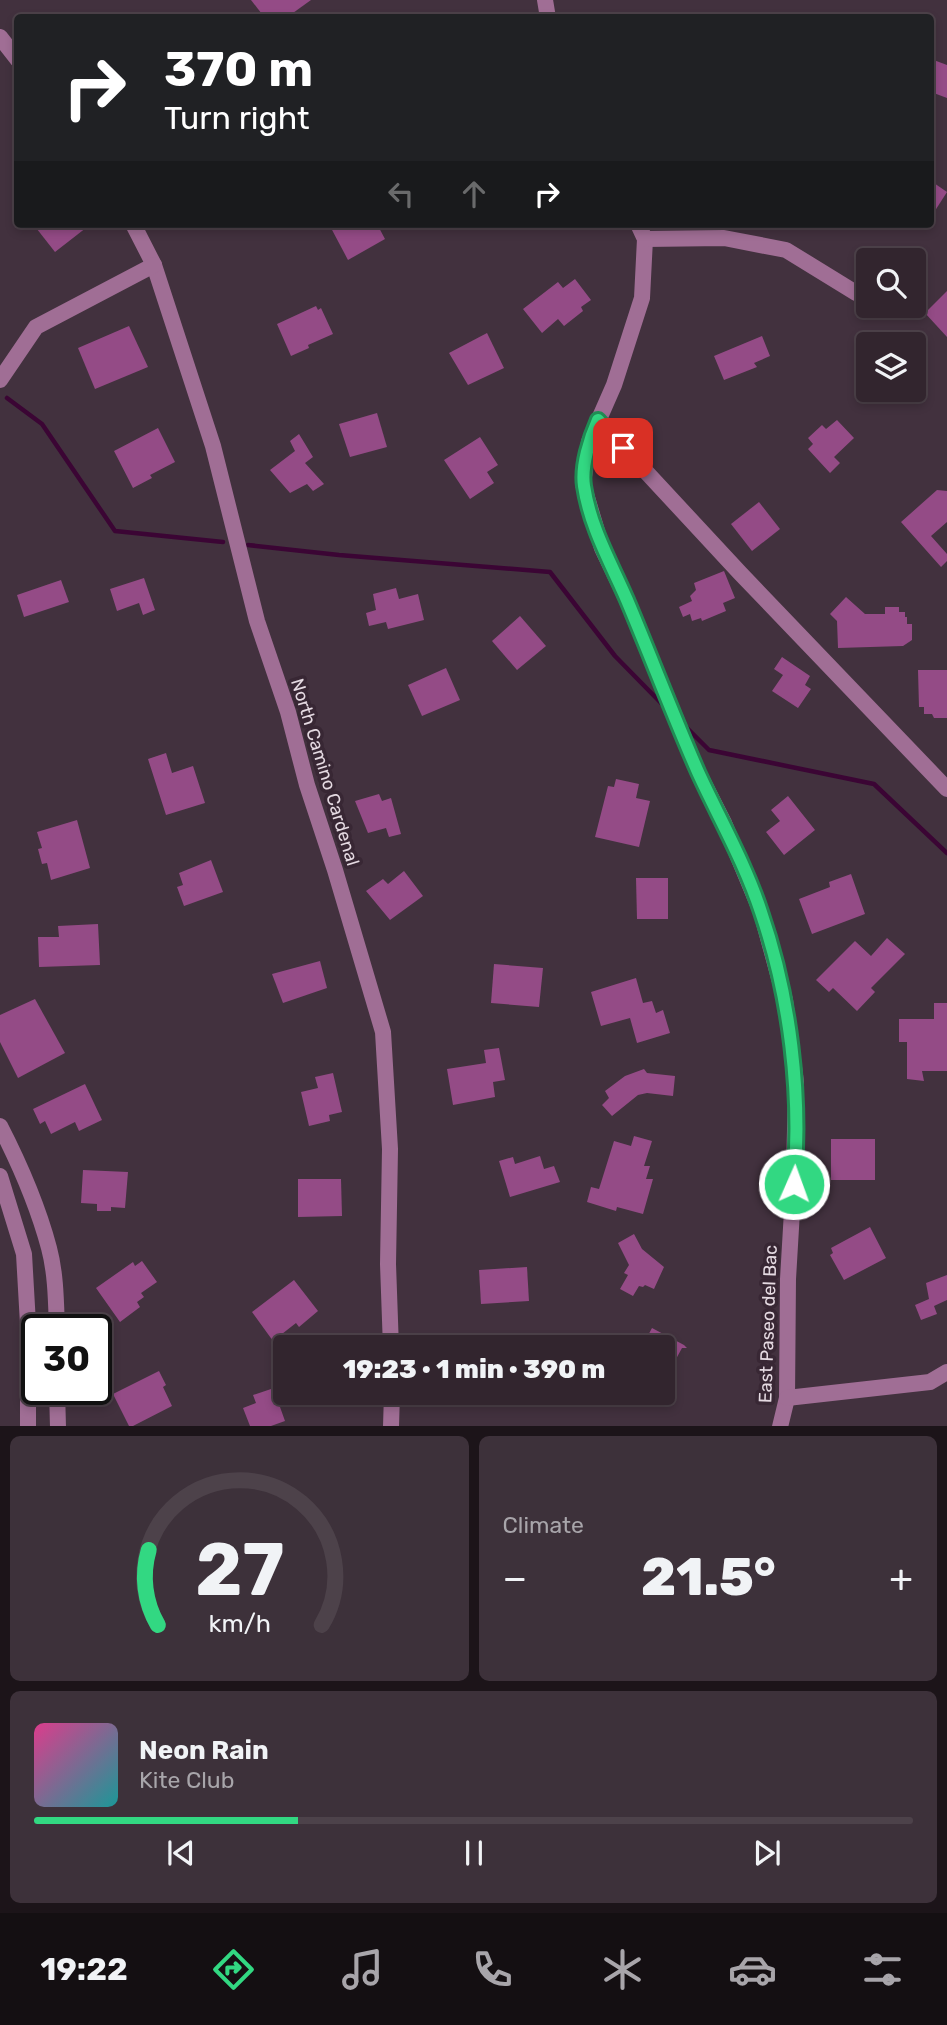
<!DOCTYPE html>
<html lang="en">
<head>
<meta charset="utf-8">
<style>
  body { margin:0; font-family:Rubik,sans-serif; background:#3d313a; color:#f1f3f6; height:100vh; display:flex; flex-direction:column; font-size:26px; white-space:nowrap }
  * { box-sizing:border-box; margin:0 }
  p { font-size:23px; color:#a8a5aa }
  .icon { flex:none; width:38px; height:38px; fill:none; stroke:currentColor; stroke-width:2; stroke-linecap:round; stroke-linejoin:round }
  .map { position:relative; height:1426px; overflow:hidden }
  .sheet { display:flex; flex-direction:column; gap:10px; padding:10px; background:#1c1419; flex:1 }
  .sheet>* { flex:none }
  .top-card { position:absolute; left:14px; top:14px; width:920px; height:214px; border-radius:7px; box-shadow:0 4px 10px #0003,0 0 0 2px #4d424a; background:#202124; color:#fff; overflow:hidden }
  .buttons { position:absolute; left:856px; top:248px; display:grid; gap:14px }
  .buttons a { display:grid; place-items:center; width:70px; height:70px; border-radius:7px; background:#32252e; box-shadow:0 4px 10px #0003,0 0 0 2px #4d424a; font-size:35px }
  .speed { position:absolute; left:21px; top:1314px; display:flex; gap:14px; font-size:35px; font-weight:700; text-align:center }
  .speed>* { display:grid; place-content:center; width:91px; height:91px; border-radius:50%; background:#32252e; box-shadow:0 4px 10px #0003,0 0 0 2px #4d424a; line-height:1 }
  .speed .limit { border:4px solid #111; border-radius:10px; background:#fff; color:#111 }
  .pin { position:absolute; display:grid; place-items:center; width:60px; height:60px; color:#fff; margin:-30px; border-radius:14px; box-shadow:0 4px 10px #0006 }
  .me { position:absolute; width:77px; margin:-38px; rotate:2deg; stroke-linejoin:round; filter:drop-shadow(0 0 5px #0008) }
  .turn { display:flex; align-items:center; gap:24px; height:147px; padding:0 35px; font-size:32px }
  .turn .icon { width:91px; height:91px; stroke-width:2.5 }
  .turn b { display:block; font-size:49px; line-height:60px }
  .lanes { display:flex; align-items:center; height:66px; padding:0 35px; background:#0003; justify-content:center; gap:35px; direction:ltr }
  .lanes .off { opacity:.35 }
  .big { font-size:52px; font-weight:800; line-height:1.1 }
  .sheet .tile { flex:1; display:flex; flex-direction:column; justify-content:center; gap:10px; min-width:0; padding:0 24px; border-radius:10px; background:#3d313a }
  .sheet .dial { align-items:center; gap:0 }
  .dial svg { height:182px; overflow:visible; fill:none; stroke:#4d424a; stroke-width:7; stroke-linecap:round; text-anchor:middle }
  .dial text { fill:#f1f3f6; stroke:none }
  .song { display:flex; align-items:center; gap:21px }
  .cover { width:84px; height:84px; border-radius:10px; background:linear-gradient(135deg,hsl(330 70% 55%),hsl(180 70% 35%)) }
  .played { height:7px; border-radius:4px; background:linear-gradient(90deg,#32d882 30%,#4d424a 30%) }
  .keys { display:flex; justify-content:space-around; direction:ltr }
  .heat { display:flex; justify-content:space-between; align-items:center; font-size:38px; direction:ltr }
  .sheet .tiles { flex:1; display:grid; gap:10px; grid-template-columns:1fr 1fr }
  .tile:last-child { grid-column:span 2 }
  .trip { position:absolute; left:273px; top:1335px; width:402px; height:70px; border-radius:7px; background:#32252e; box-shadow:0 4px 10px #0003,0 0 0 2px #4d424a; font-weight:800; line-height:70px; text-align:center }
  .tabs { display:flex; height:112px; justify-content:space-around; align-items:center; background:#140f12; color:#a8a5aa }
  .tabs .icon { width:49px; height:49px }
  .tabs .on { color:#32d882 }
  .tabs b { font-size:32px; color:#f1f3f6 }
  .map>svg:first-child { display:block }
</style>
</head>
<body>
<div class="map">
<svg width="947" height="1427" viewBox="0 0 947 1427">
  <rect width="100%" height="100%" fill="#42313e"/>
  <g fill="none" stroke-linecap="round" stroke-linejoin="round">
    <g stroke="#3b0534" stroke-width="4.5">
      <path d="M7,398l35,26 73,107 108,11"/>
      <path d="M248,545l91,10 211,17 65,84 48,49"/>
      <path d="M687,728l22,22 165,34 73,69"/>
    </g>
  </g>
  <g fill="#944b86">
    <path d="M251,0h60l-25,18h-21z"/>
    <path d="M931,59l16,6v33l-16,-6z"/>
    <path d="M931,181l16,11 -16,25z"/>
    <path d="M33,224h58l-36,28z"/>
    <path d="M338,224h39l8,15 -37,21 -17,-32z"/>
    <path d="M575,279l16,21 -10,7 2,4 -19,15 -6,-7 -16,14 -19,-24 35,-27 5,6z"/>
    <path d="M947,291v46l-22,-24z"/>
    <path d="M316,306l2,4 3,-2 12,26 -25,11 1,3 -18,8 -14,-32z"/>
    <path d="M129,326l19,41 -53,22 -17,-41z"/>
    <path d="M487,333l17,35 -36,17 -19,-32z"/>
    <path d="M762,336l8,20 -16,7 3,4 -33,13 -10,-24z"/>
    <path d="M377,413l10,34 -37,10 -11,-33z"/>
    <path d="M837,420l17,18 -20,19 6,6 -10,10 -22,-24 5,-5 -5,-6 14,-13 4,4z"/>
    <path d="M158,428l17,34 -25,13 2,3 -19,10 -19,-37z"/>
    <path d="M299,434l14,23 -8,6 19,21 -11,7 -6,-7 -17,9 -20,-23 25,-19 -5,-10z"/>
    <path d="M480,437l18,28 -11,7 7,11 -24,16 -26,-39z"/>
    <path d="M937,490l10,1v31l-16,14 16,18v7l-6,6 -40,-45z"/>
    <path d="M759,502l21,27 -28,22 -21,-27z"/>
    <path d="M724,571l11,27 -12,5 3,8 -24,10 -1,-3 -9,3 -2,-7 -7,3 -4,-10 13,-6 -2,-5 6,-6 -2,-7z"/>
    <path d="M144,578l11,32 -12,5 -4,-12 -22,8 -7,-22z"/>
    <path d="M61,580l8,22 -45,15 -7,-22z"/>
    <path d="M396,588l3,11 19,-5 6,26 -36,9 -2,-7 -17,4 -3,-13 10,-3 -3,-16z"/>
    <path d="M846,597l19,17h20v-7h14v5h6v5h2v7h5v16l-9,6 -65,2 -1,-27 -7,-7z"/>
    <path d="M520,616l26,30 -29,24 -25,-29z"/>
    <path d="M782,657l28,19 -5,9 6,4 -13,19 -26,-17 11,-16 -9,-6z"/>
    <path d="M446,668l14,32 -38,16 -14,-31z"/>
    <path d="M918,670h29v48h-13l-2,-4h-8v-7h-5z"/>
    <path d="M166,753l6,20 21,-7 12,37 -39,12 -18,-56z"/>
    <path d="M616,779l23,5 -3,14 14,3 -11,46 -44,-10 13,-51 6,1z"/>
    <path d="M379,794l3,7 9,-3 10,36 -12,3 -3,-9 -18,5 -13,-32z"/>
    <path d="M788,796l27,34 -31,25 -18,-23 14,-11 -9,-11z"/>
    <path d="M77,820l13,48 -39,12 -4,-17 -5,1 -4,-15 4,-1 -5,-16z"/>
    <path d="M211,860l12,32 -39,14 -7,-19 6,-2 -4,-12z"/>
    <path d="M404,871l19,25 -33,24 -24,-29 17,-12 5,5z"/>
    <path d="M851,874l14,40 -53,20 -13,-35 31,-12 -1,-5z"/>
    <path d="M636,878h32v41h-31z"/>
    <path d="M98,924l2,41 -61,2 -1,-30h21l-1,-11z"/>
    <path d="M887,938l18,16 -34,34 4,4 -18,19 -24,-23 -4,4 -13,-12 39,-39 16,15z"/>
    <path d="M320,961l7,27 -44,15 -11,-29z"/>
    <path d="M494,964l49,4 -4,39 -48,-4z"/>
    <path d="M636,978l7,25 9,-2 4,12 7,-3 7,23 -33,10 -7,-25 -29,8 -10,-34z"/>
    <path d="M35,999l30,54 -47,25 -18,-36v-27z"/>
    <path d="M934,1003h13v68h-25l2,10 -17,-2v-37h-8v-23h35z"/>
    <path d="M499,1048l6,32 -12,2 2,15 -42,8 -6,-36 39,-6 -2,-13z"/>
    <path d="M644,1069l3,4 28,3 -2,20 -26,-3 -9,2 -26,21 -10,-11 7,-7 -4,-7 20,-15z"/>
    <path d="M333,1073l9,39 -13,3 1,6 -21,5 -8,-34 17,-4 -3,-11z"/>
    <path d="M85,1084l17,36 -23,11 -4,-9 -24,12 -6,-13 -5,3 -7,-15z"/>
    <path d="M634,1136l18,5 -8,25h6l-4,13h7l-10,35 -26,-7 -1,4 -29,-9 4,-15 8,2 15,-48 17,5z"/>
    <rect x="831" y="1139" width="44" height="41"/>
    <path d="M540,1156l4,13 10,-3 6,16 -50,15 -11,-36 14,-4 2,7z"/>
    <path d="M83,1170l45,2 -3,36 -14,-1v4h-14v-7l-16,-1z"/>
    <path d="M298,1179h43l1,37 -44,1z"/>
    <path d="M870,1227l16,31 -42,22 -14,-25 3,-2 -2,-5z"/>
    <path d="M634,1234l8,15 22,18 -10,22 -9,-4 -2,2 -4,-1 -6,10 -13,-7 8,-14 -4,-2 5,-8 -11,-22z"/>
    <path d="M142,1261l15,21 -16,11 3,4 -7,5 3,5 -20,15 -24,-34 37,-26 2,4z"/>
    <path d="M527,1267l2,34 -48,3 -2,-34z"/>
    <path d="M947,1275v25l-13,6 3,8 -16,6 -6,-15 14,-6 -3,-16z"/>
    <path d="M294,1280l24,31 -19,16 -3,-4 -23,18 -21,-29z"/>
    <path d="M652,1328l32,17 3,3h-5l-6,11 -13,-7v-4h-7l-11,-7z"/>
    <path d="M159,1371l7,14 -3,2 9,19 -39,20h-4l-16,-32z"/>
    <path d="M274,1388l3,7 8,-3 4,12 -9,3 5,14 -14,5h-21l-7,-18 13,-5 -3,-8z"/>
  </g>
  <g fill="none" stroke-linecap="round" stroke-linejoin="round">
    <g stroke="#a06e95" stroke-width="16">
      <path d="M545,0l3,18"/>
      <path d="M0,37l18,23"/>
      <path d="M133,224l21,41 59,181 44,175 31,91 19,73 28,85 48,162 7,117 -2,115 3,84"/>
      <path d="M638,224l7,15 -3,59 -28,87 -25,57 -6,42 19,64 24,50 72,174 26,51 37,89 24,88 11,82 -2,95 -6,102 -1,119 -7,29"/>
      <path d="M645,239l79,-1 62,12 70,43"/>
      <path d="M0,380l36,-53 118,-62"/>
      <path d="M598,420l142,153 207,216"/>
      <path d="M0,1126c19,37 38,81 49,122 7,26 7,55 8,82"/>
      <path d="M0,1176l24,78 4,70v103"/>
      <path d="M57,1390l1,37"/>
      <path d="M787,1398l143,-16 17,-10"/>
      <path d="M391,1427l1,-34"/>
    </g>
  </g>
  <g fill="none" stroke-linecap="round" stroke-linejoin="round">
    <defs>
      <path id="route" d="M623,448l-25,-28c-8,18 -17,46 -14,66 6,41 27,77 43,114 24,57 46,115 71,172 21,46 47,91 63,140 29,84 41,183 33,272"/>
    </defs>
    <use href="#route" stroke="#208c54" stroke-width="18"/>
    <use href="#route" stroke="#32d882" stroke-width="12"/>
  </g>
  <g text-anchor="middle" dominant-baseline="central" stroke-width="7" stroke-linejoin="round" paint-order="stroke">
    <g font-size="18" fill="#e5dae2" stroke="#382734">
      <text transform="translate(325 772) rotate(73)">North Camino Cardenal</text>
      <text transform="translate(768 1324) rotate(-88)">East Paseo del Bac</text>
    </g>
  </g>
</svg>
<div class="buttons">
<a><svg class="icon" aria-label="search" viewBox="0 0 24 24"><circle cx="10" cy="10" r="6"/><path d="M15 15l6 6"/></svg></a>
<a><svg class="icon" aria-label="layers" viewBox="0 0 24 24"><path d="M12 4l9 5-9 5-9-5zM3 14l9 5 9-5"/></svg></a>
</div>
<div class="speed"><div class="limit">30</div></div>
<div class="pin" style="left:623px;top:448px;background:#d93025"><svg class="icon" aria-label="arrive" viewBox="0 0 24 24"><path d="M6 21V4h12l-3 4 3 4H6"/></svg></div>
<svg class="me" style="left:794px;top:1184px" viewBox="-20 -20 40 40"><circle r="17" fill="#32d882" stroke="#fff" stroke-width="3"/><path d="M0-11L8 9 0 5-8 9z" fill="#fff"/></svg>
<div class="trip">19:23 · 1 min · 390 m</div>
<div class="top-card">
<div class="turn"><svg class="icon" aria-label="right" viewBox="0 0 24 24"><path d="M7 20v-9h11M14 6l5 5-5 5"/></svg><div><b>370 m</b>Turn right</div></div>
<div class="lanes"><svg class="icon off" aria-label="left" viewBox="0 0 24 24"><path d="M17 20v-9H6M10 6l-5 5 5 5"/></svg><svg class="icon off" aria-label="ahead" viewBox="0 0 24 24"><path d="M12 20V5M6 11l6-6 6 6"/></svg><svg class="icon" aria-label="right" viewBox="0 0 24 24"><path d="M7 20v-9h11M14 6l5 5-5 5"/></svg></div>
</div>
</div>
<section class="sheet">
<div class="tiles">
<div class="tile dial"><svg viewBox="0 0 100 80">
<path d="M14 69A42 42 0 1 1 86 69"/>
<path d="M14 69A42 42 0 0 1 10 36" stroke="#32d882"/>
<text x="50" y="56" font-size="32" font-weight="700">27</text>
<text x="50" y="72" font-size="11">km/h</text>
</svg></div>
<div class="tile"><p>Climate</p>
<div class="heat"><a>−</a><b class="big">21.5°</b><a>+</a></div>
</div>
<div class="tile">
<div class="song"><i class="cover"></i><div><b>Neon Rain</b><p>Kite Club</p></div></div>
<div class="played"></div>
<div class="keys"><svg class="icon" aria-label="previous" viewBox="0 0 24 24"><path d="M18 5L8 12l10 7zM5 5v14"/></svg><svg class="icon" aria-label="pause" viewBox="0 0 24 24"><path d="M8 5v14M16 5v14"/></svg><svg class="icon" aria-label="next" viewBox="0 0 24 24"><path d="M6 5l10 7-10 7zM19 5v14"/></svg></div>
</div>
</div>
</section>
<nav class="tabs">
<b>19:22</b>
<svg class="icon on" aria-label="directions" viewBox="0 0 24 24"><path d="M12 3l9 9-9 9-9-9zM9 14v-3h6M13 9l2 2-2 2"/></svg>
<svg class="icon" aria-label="music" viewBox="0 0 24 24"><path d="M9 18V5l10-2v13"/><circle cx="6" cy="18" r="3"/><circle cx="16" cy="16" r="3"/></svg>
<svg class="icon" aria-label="phone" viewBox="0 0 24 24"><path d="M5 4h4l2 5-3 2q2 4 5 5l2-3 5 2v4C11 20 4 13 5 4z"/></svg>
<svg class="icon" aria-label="climate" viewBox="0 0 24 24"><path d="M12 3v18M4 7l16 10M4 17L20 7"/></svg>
<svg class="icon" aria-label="car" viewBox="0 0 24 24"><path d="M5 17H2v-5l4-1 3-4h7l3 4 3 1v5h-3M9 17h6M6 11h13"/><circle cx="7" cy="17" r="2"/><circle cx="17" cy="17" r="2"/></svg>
<svg class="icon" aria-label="filters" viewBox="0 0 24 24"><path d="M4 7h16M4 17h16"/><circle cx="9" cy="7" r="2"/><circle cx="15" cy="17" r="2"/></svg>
</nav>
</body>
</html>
